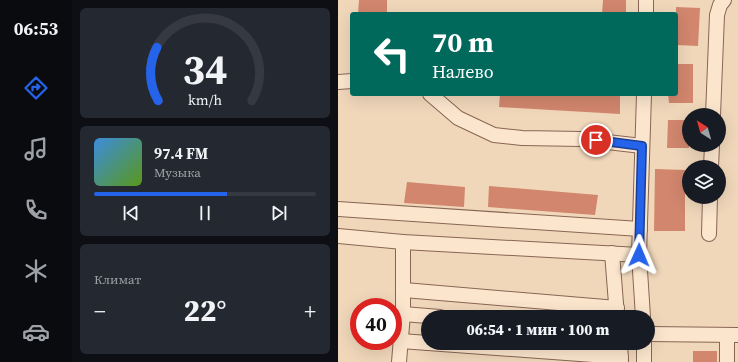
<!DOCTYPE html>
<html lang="ru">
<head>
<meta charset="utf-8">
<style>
  body { margin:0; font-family:"Source Serif 4",serif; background:#242831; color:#f1f3f6; height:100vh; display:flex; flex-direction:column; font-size:15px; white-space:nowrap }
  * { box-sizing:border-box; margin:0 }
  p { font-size:13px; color:#9ea1a6 }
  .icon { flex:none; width:22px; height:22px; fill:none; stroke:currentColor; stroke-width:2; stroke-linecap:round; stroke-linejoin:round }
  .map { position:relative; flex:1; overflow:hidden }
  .side { display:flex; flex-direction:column; gap:8px; padding:8px; background:#0d0f14; width:266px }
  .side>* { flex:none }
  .guide { position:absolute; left:12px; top:12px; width:328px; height:84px; border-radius:4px; box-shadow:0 4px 16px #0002; background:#00695c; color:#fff; overflow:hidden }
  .needle { width:26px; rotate:323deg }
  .fabs { position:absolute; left:344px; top:108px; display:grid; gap:8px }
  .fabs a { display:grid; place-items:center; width:44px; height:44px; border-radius:50%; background:#171b24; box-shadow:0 4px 16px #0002; font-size:20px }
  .speed { position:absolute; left:12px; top:298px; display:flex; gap:8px; font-size:20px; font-weight:700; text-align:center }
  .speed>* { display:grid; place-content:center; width:52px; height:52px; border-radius:50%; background:#171b24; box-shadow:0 4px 16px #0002; line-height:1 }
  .speed .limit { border:6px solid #d22; background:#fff; color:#111 }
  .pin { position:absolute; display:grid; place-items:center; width:34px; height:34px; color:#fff; margin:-17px; border:2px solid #fff; border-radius:50%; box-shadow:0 1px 4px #0007 }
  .me { position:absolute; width:44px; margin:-22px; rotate:1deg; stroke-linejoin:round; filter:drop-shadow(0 0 3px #0008) }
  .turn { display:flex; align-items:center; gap:14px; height:84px; padding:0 16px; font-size:18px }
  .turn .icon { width:52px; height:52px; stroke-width:2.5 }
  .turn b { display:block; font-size:28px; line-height:34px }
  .big { font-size:30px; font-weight:800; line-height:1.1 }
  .side .tile { flex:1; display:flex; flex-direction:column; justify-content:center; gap:6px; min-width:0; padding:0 14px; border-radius:6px; background:#242831 }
  .side .dial { align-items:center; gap:0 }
  .dial svg { height:104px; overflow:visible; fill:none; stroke:#363941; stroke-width:7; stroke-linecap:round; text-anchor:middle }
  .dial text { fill:#f1f3f6; stroke:none }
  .song { display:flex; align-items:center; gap:12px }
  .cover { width:48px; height:48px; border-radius:6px; background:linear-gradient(135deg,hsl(210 70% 55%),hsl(90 70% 35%)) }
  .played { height:4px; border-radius:2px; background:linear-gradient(90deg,#2563eb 60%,#363941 60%) }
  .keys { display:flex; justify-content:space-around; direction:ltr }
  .heat { display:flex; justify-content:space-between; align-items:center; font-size:22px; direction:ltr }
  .trip { position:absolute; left:83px; top:310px; width:234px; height:40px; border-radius:20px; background:#171b24; box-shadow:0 4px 16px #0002; font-weight:800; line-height:40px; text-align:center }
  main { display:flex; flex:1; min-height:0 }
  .dock { display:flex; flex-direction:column; width:72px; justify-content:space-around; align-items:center; background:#090b0e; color:#9ea1a6 }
  .dock .icon { width:28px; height:28px }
  .dock .active { color:#2563eb }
  .dock b { font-size:18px; color:#f1f3f6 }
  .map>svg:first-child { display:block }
</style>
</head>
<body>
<main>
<nav class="dock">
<b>06:53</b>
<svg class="icon active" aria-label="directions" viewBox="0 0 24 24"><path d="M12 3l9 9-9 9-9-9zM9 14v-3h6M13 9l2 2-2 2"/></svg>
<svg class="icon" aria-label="music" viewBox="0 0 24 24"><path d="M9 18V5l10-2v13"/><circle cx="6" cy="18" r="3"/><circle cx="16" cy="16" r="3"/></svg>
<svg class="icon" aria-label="phone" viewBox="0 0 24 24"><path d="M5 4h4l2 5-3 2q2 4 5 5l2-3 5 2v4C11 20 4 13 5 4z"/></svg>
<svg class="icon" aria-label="climate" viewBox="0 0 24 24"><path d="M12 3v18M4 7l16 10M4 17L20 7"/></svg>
<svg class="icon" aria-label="car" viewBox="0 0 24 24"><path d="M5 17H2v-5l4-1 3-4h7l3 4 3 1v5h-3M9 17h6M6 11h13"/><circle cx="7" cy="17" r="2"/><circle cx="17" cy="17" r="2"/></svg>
</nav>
<section class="side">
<div class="tile dial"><svg viewBox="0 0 100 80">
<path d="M14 69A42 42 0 1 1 86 69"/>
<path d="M14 69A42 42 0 0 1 13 28" stroke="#2563eb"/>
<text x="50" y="56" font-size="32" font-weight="700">34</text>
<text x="50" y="72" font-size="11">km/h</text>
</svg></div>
<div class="tile">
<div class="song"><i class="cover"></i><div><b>97.4 FM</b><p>Музыка</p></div></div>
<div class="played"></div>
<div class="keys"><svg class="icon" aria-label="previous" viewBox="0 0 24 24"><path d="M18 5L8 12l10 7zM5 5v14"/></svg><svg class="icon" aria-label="pause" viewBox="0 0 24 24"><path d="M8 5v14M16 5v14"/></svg><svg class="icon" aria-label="next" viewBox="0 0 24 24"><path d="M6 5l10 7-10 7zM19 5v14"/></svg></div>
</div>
<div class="tile"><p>Климат</p>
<div class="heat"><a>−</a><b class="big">22°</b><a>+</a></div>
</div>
</section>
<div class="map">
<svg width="400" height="362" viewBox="0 0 400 362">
  <rect width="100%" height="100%" fill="#f0d7ba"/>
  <g fill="#d1866d">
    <path d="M21,0h28v14h-29z"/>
    <path d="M265,0h23v14h-24z"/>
    <path d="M338,7l24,1 -2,38 -22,-1z"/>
    <path d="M338,64h17v39h-24l-1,-9h8z"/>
    <path d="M162,94h120v20l-121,-7z"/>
    <path d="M330,120h21v28h-22z"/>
    <path d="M317,169l30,1v61h-31z"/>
    <path d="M69,182l58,5 -1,20 -60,-4z"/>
    <path d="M151,186l109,9 -3,20 -107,-8z"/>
    <rect x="355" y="351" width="24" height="11"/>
  </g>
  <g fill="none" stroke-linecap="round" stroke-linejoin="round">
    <defs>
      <g id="minor">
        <path d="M308,14v-14"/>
        <path d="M0,82l14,-1"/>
        <path d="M92,94l28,24 36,17 28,3 59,1 61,7"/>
        <path d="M375,115l4,-100 3,-10 4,-5"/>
        <path d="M373,167l1,-22"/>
        <path d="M0,209l302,20"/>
        <path d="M371,234l1,-37"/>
        <path d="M0,236l65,6 236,13"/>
        <path d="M274,253l5,63"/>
        <path d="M66,290l213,18"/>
        <path d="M65,314l37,3"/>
        <path d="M305,317l-4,-62 5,-161"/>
        <path d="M310,334l90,1"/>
        <path d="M63,341l27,2"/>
        <path d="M90,343l193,14"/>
        <path d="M282,343l1,19"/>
        <path d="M61,362l4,-48v-72"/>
        <path d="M306,362v-19"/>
        <path d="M389,362v-27"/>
      </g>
    </defs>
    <use href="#minor" stroke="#886654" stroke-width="16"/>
    <use href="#minor" stroke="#fbe5cd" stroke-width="14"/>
  </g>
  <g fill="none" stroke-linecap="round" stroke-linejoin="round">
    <defs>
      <path id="route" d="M258,140l46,6 -3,109"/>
    </defs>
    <use href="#route" stroke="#184099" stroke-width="10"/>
    <use href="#route" stroke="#2563eb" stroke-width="7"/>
  </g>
</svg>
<div class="fabs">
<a><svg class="needle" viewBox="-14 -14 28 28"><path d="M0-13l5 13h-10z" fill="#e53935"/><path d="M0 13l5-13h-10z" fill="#9ea1a6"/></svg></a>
<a><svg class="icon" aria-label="layers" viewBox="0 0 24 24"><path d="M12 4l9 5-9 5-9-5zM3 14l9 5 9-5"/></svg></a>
</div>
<div class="speed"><div class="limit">40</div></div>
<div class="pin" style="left:258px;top:140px;background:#d93025"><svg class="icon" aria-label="arrive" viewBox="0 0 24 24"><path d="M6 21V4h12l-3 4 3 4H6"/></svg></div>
<svg class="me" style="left:301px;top:255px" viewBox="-20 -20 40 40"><path d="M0-17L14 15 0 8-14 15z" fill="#2563eb" stroke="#fff" stroke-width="4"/></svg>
<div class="trip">06:54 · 1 мин · 100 m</div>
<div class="guide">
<div class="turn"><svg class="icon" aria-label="left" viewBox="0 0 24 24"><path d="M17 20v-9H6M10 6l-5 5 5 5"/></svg><div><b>70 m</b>Налево</div></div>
</div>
</div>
</main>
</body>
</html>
